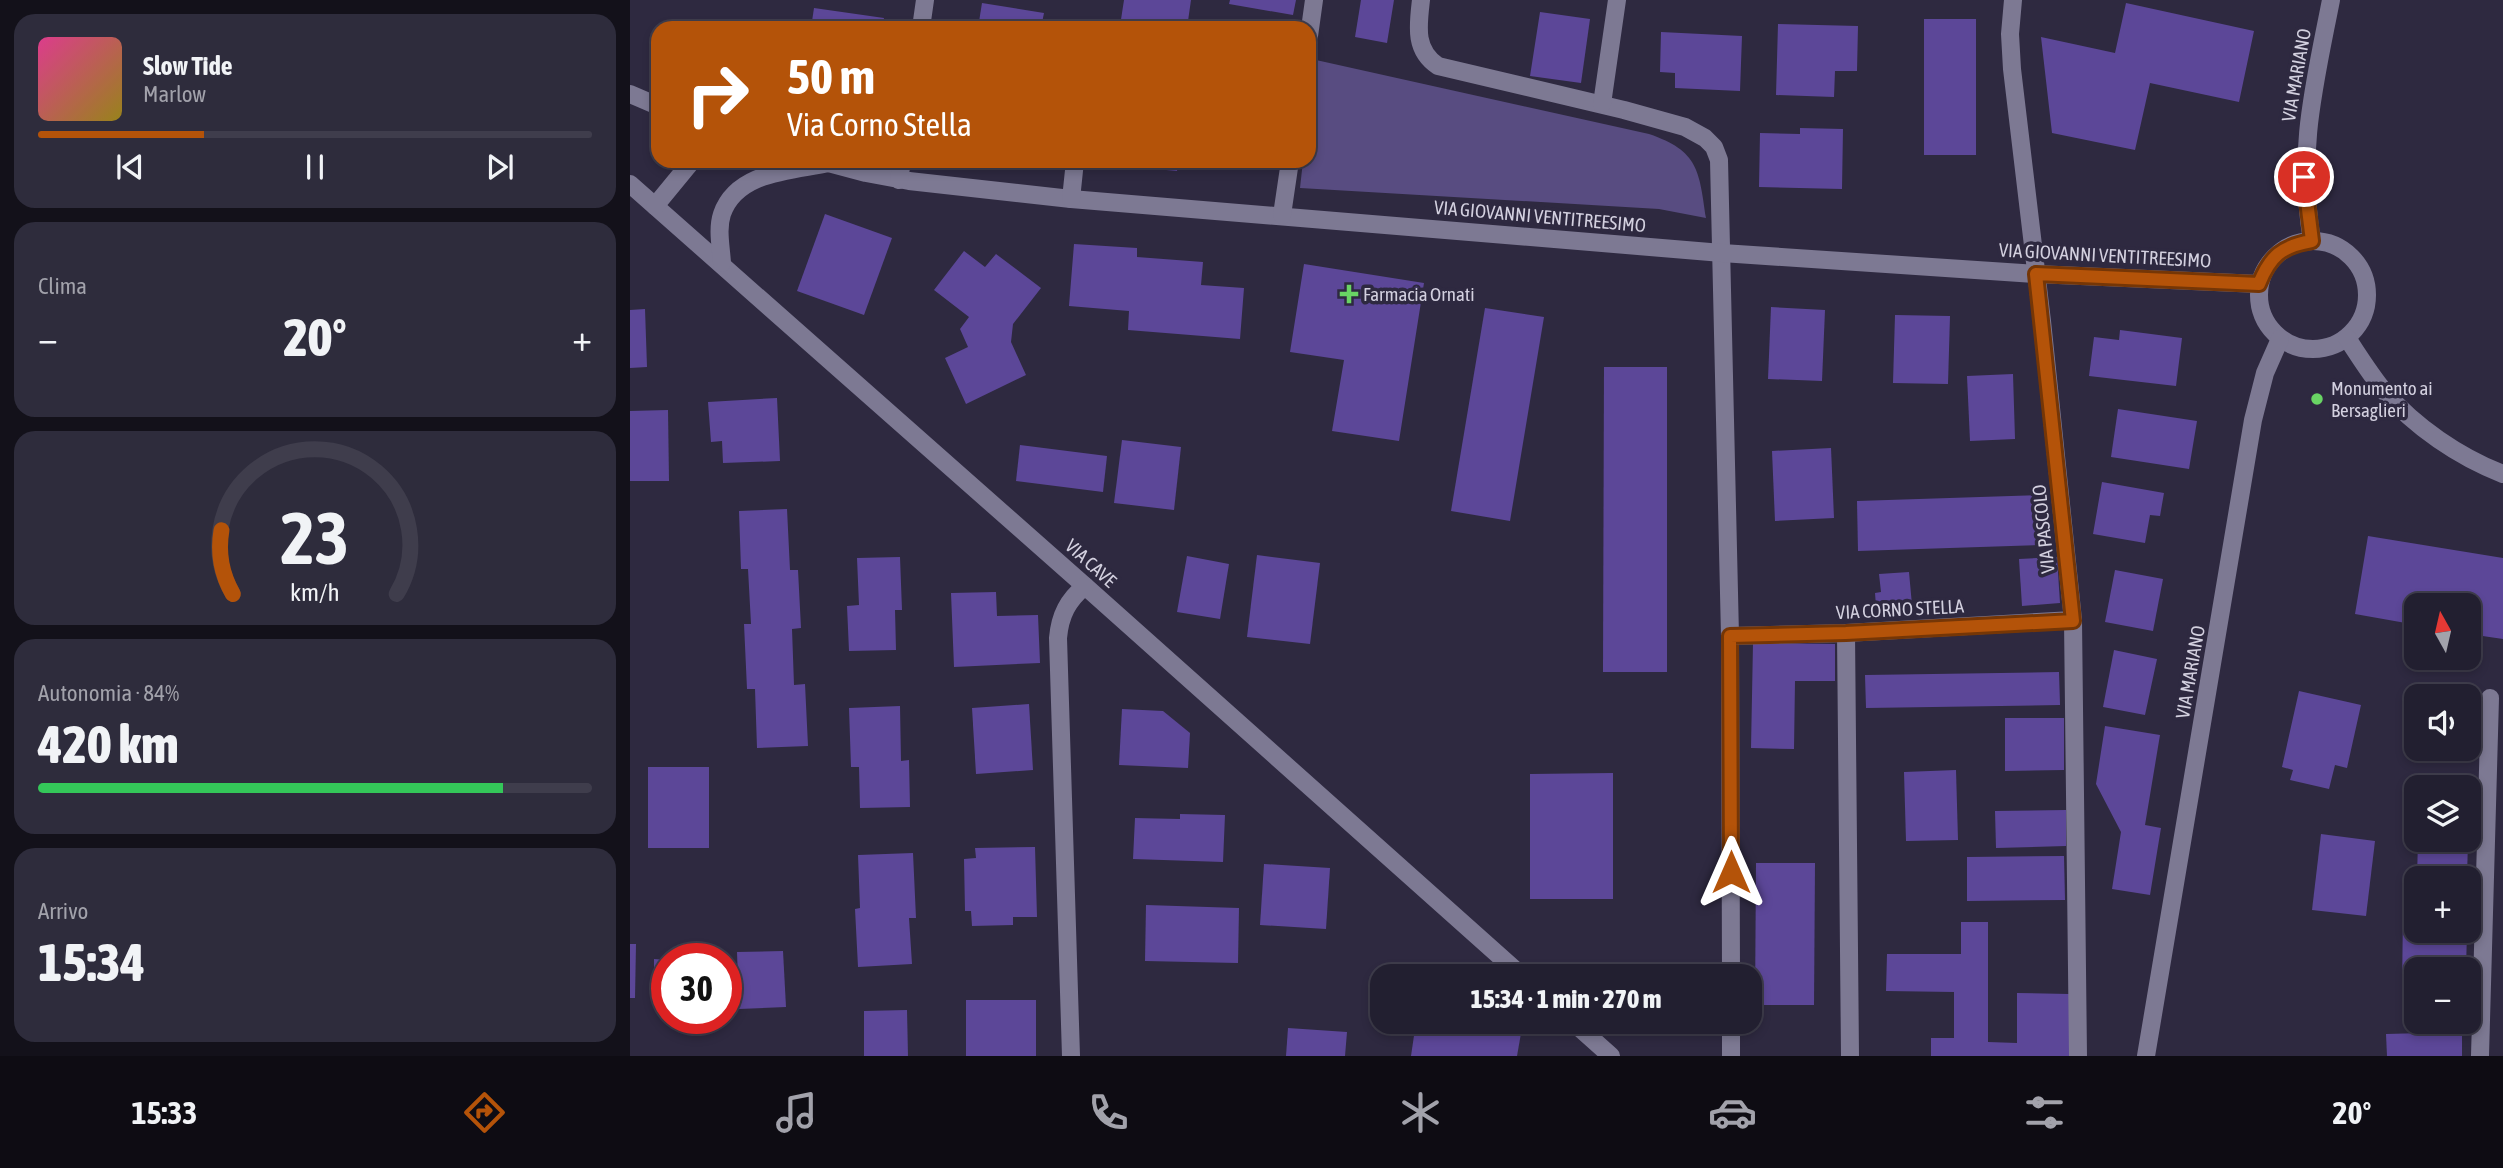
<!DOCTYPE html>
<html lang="it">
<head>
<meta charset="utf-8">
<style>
  body { margin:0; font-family:"Asap Condensed",sans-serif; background:#2e2c3c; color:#f1f3f6; height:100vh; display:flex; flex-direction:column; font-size:26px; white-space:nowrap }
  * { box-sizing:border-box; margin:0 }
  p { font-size:23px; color:#a2a2ab }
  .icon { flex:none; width:38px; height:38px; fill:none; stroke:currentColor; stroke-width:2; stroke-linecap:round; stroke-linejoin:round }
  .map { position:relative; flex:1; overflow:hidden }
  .drawer { display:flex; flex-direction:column; gap:14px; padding:14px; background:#13111a; width:630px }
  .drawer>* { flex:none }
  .guide { position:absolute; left:21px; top:21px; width:665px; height:147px; border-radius:21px; box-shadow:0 4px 10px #0003,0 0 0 2px #3f3d4c; background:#b45309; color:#fff; overflow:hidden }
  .needle { width:46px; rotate:352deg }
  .controls { position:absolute; left:1774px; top:593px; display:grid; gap:14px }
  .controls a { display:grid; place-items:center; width:77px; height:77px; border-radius:14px; background:#221f30; box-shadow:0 4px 10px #0003,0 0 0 2px #3f3d4c; font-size:35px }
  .speed { position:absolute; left:21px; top:943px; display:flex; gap:14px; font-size:35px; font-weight:700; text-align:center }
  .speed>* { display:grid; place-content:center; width:91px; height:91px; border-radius:50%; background:#221f30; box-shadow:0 4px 10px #0003,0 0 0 2px #3f3d4c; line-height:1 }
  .speed .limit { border:10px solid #d22; background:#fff; color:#111 }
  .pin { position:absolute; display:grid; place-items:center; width:60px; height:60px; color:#fff; margin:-30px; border:4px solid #fff; border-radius:50%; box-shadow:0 2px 7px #0007 }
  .me { position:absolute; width:77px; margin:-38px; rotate:0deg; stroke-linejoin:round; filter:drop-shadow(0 0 5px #0008) }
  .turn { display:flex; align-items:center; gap:24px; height:147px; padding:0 21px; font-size:32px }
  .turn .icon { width:91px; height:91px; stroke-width:2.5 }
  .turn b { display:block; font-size:49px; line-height:60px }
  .big { font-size:52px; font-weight:800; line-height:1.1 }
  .drawer .tile { flex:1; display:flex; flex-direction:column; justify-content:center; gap:10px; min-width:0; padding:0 24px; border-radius:21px; background:#2e2c3c }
  .drawer .dial { align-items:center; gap:0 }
  .dial svg { height:182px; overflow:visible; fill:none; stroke:#3f3d4c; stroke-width:7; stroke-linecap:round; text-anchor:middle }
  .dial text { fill:#f1f3f6; stroke:none }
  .song { display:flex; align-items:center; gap:21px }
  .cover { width:84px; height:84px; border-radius:10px; background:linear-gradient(135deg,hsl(330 70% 55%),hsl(50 70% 35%)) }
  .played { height:7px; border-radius:4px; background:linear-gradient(90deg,#b45309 30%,#3f3d4c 30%) }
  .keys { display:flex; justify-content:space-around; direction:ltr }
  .heat { display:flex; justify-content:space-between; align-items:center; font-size:38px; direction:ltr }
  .charge { height:10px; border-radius:5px; background:linear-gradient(90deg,#34c759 84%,#3f3d4c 0) }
  .trip { position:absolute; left:740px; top:964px; width:392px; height:70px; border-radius:21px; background:#221f30; box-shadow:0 4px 10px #0003,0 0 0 2px #3f3d4c; font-weight:800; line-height:70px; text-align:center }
  .dock { display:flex; height:112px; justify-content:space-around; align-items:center; background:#0e0c13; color:#a2a2ab }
  .dock .icon { width:49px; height:49px }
  .dock .current { color:#b45309 }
  .dock b { font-size:32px; color:#f1f3f6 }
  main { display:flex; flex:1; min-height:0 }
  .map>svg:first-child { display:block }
</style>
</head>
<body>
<main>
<section class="drawer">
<div class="tile">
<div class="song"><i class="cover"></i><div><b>Slow Tide</b><p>Marlow</p></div></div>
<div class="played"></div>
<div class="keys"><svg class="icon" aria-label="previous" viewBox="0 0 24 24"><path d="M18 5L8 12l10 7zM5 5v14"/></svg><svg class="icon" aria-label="pause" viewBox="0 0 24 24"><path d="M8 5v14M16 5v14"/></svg><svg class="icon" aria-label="next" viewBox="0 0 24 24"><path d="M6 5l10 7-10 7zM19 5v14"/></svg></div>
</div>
<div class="tile"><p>Clima</p>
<div class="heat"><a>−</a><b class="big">20°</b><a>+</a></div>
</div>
<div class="tile dial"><svg viewBox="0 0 100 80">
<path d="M14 69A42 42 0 1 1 86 69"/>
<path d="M14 69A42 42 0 0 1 9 41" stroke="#b45309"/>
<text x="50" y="56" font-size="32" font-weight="700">23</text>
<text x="50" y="72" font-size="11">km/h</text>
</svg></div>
<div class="tile"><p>Autonomia · 84%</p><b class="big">420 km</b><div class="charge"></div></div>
<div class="tile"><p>Arrivo</p><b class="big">15:34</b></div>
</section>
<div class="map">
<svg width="1873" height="1056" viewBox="0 0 1873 1056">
  <rect width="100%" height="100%" fill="#2e2940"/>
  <path fill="#584c81" d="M686,60l333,74c50,17 50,37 57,84l-47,-9 -359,-21 3,-27h6v-44z"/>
  <g fill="#5c4798">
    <path d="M494,0h67l-4,28h-50l-17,-2z"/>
    <path d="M600,0h66l-3,15 -64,-11z"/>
    <path d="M731,0h33l-7,43 -32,-6z"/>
    <path d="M352,3l62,10 -3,15h-63z"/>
    <path d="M1496,3l128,28 -15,71 -89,-19 -15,67 -83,-17 -11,-96 74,16z"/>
    <path d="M184,8l70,10 -2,10h-71z"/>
    <path d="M910,12l50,7 -9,64 -51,-7z"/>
    <rect x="1294" y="19" width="52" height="136"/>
    <path d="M1148,24l80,2 -1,45h-22l-1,26 -58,-2z"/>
    <path d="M1031,32l81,4 -2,55 -65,-3v-15l-15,-1z"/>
    <path d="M1170,128l43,1 -1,60 -83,-2 1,-54 40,1z"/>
    <path d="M494,161h54l-1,10 -54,-5z"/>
    <path d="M195,214l67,24 -28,77 -67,-24z"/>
    <path d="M444,244l63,4v9l66,5 -2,23 43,3 -4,51 -112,-9 1,-19 -60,-5z"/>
    <path d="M334,251l21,16 11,-13 45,34 -28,36 -2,18 15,33 -60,29 -21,-46 23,-11 -8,-18 9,-12 -35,-27z"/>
    <path d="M674,264l120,19 -25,158 -67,-10 12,-71 -54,-8z"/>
    <path d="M1141,307l54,3 -3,71 -54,-2z"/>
    <path d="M855,308l59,9 -34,204 -59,-10z"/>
    <path d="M15,309l2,58 -17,1v-58z"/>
    <path d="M1265,315l55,1 -2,68 -55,-1z"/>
    <path d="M1490,330l62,8 -6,48 -87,-10 5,-39 25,3z"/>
    <path d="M974,367h63v305h-64z"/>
    <path d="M1383,374l2,65 -45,2 -3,-65z"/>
    <path d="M147,398l3,63 -57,2 -1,-22 -11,1 -3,-40z"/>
    <path d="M1488,409l79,12 -8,48 -78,-12z"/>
    <path d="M38,410l1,71h-39v-70z"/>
    <path d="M492,440l59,7 -7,63 -60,-7z"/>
    <path d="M390,445l87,11 -4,36 -87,-11z"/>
    <path d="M1201,448l3,70 -59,3 -3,-70z"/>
    <path d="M1472,482l62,11 -4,23 -10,-1 -5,28 -52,-9z"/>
    <path d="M1410,495l2,50 -184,6 -1,-50z"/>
    <path d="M157,509l3,61h8l3,58 -9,1 2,56 11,-1 3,62 -51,2 -2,-59h-8l-3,-65h7l-3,-55h-7l-2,-58z"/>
    <path d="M1738,536l135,22v81l-34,-5v-28h-52v19l-62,-11z"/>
    <path d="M627,555l63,8 -10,81 -63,-7z"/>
    <path d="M557,556l42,8 -9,55 -43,-7z"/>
    <path d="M270,557l2,53h-7l1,40 -47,1 -2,-45 12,-1 -2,-47z"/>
    <path d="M1427,557l3,46 -38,3 -3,-47z"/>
    <path d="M1485,570l48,9 -10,52 -48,-9z"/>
    <path d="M1279,572l4,44 -36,3 -2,-26 6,-1 -2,-18z"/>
    <path d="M366,592l1,24 41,-1 2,48 -86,4 -3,-74z"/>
    <path d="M1123,643l82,1v37h-40l-1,68 -43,-1z"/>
    <path d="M1484,650l43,9 -12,56 -42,-8z"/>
    <path d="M1429,672l1,33 -194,3 -1,-33z"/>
    <path d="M1669,691l62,14 -14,63 -12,-3 -6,24 -39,-9 3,-10 -11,-3z"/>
    <path d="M399,704l4,66 -57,4 -4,-66z"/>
    <path d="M270,706l1,55 8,-1 1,47 -50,1 -1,-41h-8l-2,-59z"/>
    <path d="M492,709l41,2 27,22 -2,35 -69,-3z"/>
    <path d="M1375,718h59v52l-59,1z"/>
    <path d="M1475,726l55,9 -15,90 16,3 -11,67 -38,-6 9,-57 -25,-48z"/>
    <rect x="18" y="767" width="61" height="81"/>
    <path d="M1326,770l2,70 -52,1 -2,-69z"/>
    <path d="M983,773v126h-83v-125z"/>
    <path d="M1436,810v36l-70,2 -1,-37z"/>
    <path d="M550,814l45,1 -2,47 -90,-3 2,-41 45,1z"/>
    <path d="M1691,834l54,7 -9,75 -54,-6z"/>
    <path d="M1788,840h50l-1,38h-50z"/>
    <path d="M405,847l2,70h-24v8l-41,1 -1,-15h-6l-1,-52 12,-1 -1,-10z"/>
    <path d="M283,853l3,65h-7l3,46 -54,3 -3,-58 5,-1 -2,-53z"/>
    <path d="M1434,856l1,44 -98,1v-44z"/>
    <path d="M1126,863h59l-1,142h-59z"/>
    <path d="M634,864l66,4 -4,61 -66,-4z"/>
    <path d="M516,905l93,3 -1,55 -93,-2z"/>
    <path d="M1773,908h14v23h50l-1,39h-49v22h-15z"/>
    <path d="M1331,922h27v120l29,1v-50l52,1v62h-138v-18h23v-46l-68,-1 1,-37h74z"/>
    <path d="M0,944h6l-1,54h-5z"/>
    <path d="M47,945l27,1v13h-28z"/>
    <path d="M153,951l3,56 -47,2 -2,-57z"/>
    <path d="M24,959l13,1v48h-13z"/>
    <path d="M795,967l48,8 -1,1h-48z"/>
    <rect x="336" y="1000" width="70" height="56"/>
    <path d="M277,1010l1,46h-44v-45z"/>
    <path d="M786,1022h107l-6,34h-106z"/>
    <path d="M658,1028l59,4 -2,24h-59z"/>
    <path d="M1832,1032v24h-75l-1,-22z"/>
  </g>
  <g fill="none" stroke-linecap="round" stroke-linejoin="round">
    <g stroke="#7d7993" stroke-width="18">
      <path d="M791,0c-3,26 -7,50 17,66l186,44 61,17 20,11 9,9 5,13 11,476 1,340"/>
      <path d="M1383,0l-3,34 2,35 30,252 31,299 5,436"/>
      <path d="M291,28l4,-28"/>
      <path d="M679,36l5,-36"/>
      <path d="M0,94l28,12"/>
      <path d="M972,104l15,-104"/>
      <path d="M191,161l45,12 43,8 162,18 651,54 314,21 223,10"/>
      <path d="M269,180l3,-19"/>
      <path d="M0,184l455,402 437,390"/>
      <path d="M441,199l4,-38"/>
      <path d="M25,206l37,-45"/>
      <path d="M652,215l8,-54"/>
      <circle cx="1683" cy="295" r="54"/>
      <path d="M1682,241c-15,-90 2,-154 19,-241"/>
      <path d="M92,263c-1,-16 -5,-34 0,-49 15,-43 70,-43 107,-51"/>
      <path d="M1717,338c12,18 23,36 37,53 31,36 75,66 119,83"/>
      <path d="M1216,633l4,423"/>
      <path d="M1100,636l116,-3 227,-13"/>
      <path d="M943,1022l38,34"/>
      <path d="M1101,1022v34"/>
      <path d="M441,1056l-13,-418c2,-23 10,-38 27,-52"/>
      <path d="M1516,1056l107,-636 12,-47 15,-34"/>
      <path d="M1850,1056l10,-358"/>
    </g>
  </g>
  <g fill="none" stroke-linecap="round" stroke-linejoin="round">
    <defs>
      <path id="route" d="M1101,872l-1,-236 116,-3 227,-12 -37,-347 223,10c11,-28 23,-38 53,-43l-8,-64"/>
    </defs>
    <use href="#route" stroke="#753606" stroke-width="18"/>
    <use href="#route" stroke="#b45309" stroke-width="12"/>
  </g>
  <g fill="#69d464" stroke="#2e2940" stroke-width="2.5">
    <path d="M715.5 283.5h7v7h7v7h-7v7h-7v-7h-7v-7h7z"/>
    <circle cx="1687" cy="399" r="7"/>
  </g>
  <g text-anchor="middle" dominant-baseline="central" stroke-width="7" stroke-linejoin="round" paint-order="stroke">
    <g font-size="19" fill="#d3d0df" stroke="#2e2940">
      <text transform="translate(1666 75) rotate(-80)">VIA MARIANO</text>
      <text transform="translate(910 216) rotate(5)">VIA GIOVANNI VENTITREESIMO</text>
      <text transform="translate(1475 255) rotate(3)">VIA GIOVANNI VENTITREESIMO</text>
      <text transform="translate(1413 529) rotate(-96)">VIA PASCOLO</text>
      <text transform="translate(461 563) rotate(42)">VIA CAVE</text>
      <text transform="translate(1270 609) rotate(-3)">VIA CORNO STELLA</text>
      <text transform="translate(1560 672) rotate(-80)">VIA MARIANO</text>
    </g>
    <g font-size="19" fill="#d3d0df" stroke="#2e2940" text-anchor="start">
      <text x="733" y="294">Farmacia Ornati</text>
      <text x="1701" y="388">Monumento ai<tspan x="1701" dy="22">Bersaglieri</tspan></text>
    </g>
  </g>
</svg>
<div class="controls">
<a><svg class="needle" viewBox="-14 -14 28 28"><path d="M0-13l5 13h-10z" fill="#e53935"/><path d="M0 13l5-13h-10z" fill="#a2a2ab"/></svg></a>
<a><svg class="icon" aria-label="sound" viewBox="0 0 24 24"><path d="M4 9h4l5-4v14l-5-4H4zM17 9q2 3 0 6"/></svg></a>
<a><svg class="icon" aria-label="layers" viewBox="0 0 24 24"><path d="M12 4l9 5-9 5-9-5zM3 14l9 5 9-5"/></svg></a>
<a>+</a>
<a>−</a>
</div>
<div class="speed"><div class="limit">30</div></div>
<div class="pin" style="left:1674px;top:177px;background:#d93025"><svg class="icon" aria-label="arrive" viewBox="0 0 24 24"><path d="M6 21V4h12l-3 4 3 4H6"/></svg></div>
<svg class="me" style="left:1101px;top:872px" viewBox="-20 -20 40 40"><path d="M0-17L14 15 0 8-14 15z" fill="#b45309" stroke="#fff" stroke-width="4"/></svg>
<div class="trip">15:34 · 1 min · 270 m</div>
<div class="guide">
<div class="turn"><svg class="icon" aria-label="right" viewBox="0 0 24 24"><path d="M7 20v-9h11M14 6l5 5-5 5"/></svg><div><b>50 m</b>Via Corno Stella</div></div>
</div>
</div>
</main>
<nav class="dock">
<b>15:33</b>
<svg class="icon current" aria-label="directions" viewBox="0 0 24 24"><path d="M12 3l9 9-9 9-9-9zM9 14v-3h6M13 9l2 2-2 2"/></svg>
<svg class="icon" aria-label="music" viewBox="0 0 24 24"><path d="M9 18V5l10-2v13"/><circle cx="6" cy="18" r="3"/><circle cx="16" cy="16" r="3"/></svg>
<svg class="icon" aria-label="phone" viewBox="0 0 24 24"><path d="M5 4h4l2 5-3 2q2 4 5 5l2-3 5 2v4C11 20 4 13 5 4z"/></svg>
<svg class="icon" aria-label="climate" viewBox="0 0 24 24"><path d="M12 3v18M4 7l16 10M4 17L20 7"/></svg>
<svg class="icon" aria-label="car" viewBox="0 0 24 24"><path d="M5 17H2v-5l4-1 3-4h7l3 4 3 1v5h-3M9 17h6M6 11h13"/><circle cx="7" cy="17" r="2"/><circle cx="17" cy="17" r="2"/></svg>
<svg class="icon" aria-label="filters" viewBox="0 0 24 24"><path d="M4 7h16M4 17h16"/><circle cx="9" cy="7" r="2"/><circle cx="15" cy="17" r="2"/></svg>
<b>20°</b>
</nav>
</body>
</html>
